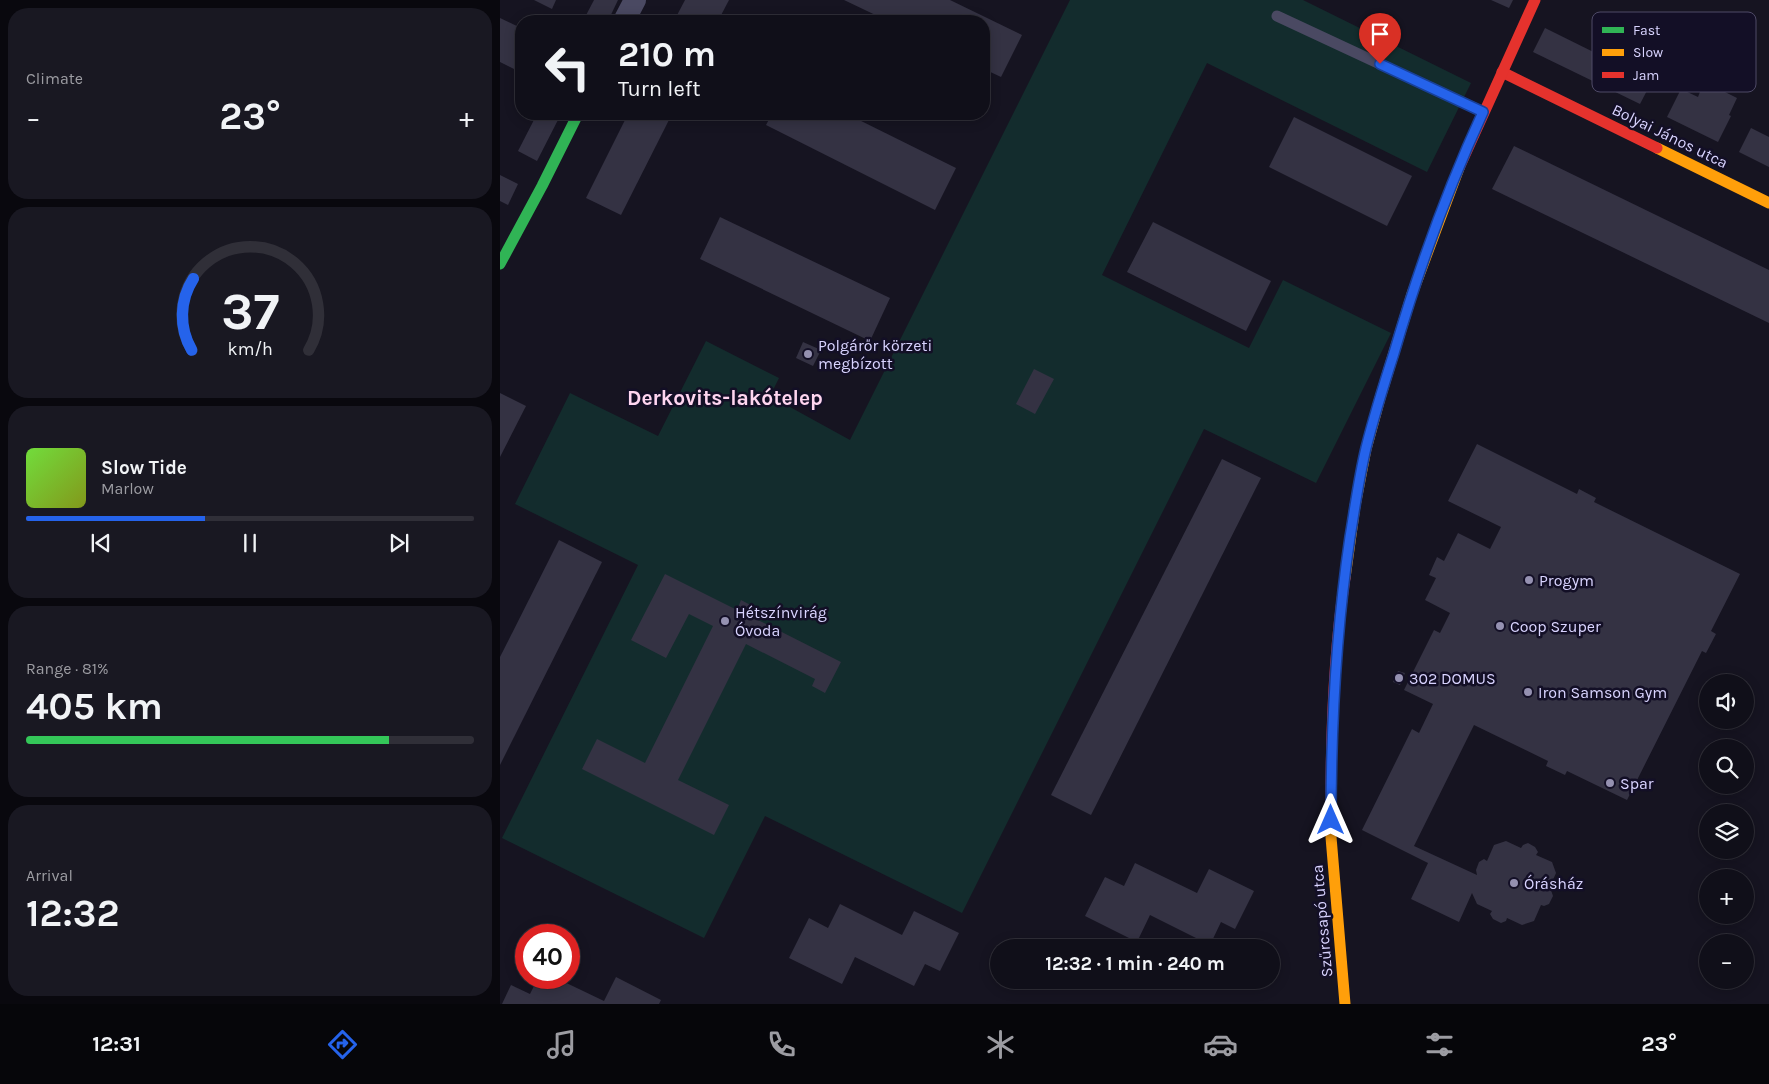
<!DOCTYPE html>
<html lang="en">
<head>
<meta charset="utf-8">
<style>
  body { margin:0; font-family:Karla,sans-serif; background:#191822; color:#f1f3f6; height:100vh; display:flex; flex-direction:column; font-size:19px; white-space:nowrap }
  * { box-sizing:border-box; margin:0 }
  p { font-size:16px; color:#9c9ca2 }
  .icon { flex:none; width:28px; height:28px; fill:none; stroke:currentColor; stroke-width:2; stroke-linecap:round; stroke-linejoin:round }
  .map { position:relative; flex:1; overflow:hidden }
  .sheet { display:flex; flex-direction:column; gap:8px; padding:8px; background:#09080e; width:500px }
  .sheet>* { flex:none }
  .top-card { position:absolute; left:15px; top:15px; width:475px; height:105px; border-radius:20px; box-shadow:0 2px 12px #0003,0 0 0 1px #302f38; background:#100f19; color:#f1f3f6; overflow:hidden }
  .tools { position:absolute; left:1199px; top:674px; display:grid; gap:10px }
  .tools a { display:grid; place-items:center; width:55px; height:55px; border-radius:50%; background:#100f19; box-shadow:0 2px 12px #0003,0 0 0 1px #302f38; font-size:25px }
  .speed { position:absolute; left:15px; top:924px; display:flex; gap:10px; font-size:25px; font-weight:700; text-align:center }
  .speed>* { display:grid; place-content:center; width:65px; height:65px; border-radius:50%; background:#100f19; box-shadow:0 2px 12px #0003,0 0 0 1px #302f38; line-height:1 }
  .speed .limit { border:8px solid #d22; background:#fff; color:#111 }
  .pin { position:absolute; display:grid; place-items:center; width:42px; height:42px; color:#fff; margin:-51px -21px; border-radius:50% 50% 50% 0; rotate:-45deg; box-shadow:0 0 5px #0007 }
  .pin .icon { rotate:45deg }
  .me { position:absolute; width:55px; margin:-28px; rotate:0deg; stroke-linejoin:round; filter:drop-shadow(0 0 4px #0008) }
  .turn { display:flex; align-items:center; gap:18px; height:105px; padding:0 20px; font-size:22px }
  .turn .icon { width:65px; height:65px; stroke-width:2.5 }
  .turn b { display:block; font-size:35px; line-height:42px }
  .big { font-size:38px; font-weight:700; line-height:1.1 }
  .sheet .widget { flex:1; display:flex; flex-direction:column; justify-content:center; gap:8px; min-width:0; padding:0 18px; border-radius:20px; background:#191822 }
  .sheet .dial { align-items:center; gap:0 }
  .dial svg { height:130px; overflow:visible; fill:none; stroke:#302f38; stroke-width:7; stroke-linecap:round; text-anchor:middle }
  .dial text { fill:#f1f3f6; stroke:none }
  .song { display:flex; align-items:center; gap:15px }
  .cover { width:60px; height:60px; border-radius:8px; background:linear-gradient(135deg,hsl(100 70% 55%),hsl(70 70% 35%)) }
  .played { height:5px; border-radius:2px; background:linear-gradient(90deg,#2563eb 40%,#302f38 40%) }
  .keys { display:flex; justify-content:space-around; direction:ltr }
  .heat { display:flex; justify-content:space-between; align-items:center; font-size:28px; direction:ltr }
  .charge { height:8px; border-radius:4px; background:linear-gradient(90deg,#34c759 81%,#302f38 0) }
  .trip { position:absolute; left:490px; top:939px; width:290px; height:50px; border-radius:25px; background:#100f19; box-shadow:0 2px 12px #0003,0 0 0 1px #302f38; font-weight:700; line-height:50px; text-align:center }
  .dock { display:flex; height:80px; justify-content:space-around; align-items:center; background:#06060a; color:#9c9ca2 }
  .dock .icon { width:35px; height:35px }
  .dock .on { color:#2563eb }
  .dock b { font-size:22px; color:#f1f3f6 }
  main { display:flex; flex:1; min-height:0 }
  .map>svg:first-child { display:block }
</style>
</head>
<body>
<main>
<section class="sheet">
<div class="widget"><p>Climate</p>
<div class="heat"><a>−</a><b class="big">23°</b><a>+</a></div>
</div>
<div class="widget dial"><svg viewBox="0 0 100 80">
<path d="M14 69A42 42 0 1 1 86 69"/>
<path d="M14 69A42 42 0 0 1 15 25" stroke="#2563eb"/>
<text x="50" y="56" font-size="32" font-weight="700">37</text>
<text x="50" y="72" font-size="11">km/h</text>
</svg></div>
<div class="widget">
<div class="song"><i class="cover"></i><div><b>Slow Tide</b><p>Marlow</p></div></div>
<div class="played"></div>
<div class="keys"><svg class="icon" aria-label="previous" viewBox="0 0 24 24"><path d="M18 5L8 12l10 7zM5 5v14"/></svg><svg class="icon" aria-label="pause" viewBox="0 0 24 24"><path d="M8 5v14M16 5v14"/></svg><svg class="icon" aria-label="next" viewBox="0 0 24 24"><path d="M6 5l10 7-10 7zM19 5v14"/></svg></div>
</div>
<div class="widget"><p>Range · 81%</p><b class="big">405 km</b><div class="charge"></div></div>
<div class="widget"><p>Arrival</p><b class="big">12:32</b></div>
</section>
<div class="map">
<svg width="1269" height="1004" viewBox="0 0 1269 1004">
  <rect width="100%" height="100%" fill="#161421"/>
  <path fill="#132c2d" d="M570,0h233l168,83 -44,89 -220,-109 -105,212 147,73 34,-68 108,53 -75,150 -112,-54 -242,484 -197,-97 -61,122 -202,-100 136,-273 -123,-61 55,-111 88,43 48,-95 73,37 -9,18 80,44z"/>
  <g fill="#343243">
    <path d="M34,0h22l-4,9z"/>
    <path d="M94,0h24l-10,21h-25z"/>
    <path d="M185,0h44l-11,21h-44z"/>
    <path d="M344,0h106l72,35 -21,42 -17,-8v-48h-96z"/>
    <path d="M991,0h22l-4,8z"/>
    <path d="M0,18l21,10 -1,44 -20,-10z"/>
    <path d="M1045,28l107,53 -12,23 -107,-52z"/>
    <path d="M1209,84l28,14 -8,17 2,1 -13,26 -51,-25 14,-28 17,8 3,-8 4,2z"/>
    <path d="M37,114h24l-24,47 -19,-10z"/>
    <path d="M128,114h44l-51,101 -35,-17z"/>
    <path d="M272,114h75l109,54 -21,42 -169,-85z"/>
    <path d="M794,117l118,59 -25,50 -118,-59z"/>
    <path d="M1251,128l18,9v30l-30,-15z"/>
    <path d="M1014,146l255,124v53l-277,-134z"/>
    <path d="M0,175l18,9 -10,21 -8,-4z"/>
    <path d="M220,217l170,81 -20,43 -170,-82z"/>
    <path d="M653,222l118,59 -25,50 -119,-59z"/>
    <path d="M303,342l18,8 -8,16 -17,-8z"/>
    <path d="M534,369l20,10 -19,35 -19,-10z"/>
    <path d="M0,393l26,13 -26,51z"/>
    <path d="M977,444l100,50 2,-5 17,9 -2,4 146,72 -29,57 5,3 -10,19 -4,-2 -75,149 -60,-29 -2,4 -19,-9 2,-5 -74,-36 -60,121 63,29 -1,-5 3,-8 5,-3 3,2 7,-16 12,-4 15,7 2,-3 5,-2 7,4 3,5 -2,3 16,7 4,11 -7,16 2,1 2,6 -4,8 -5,2 -3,-1 -7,16 -12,4 -15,-7 -1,3 -5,2 -8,-4 -3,-5 2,-3 -15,-7 -5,-11 -13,29 -48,-23 17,-36 -66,-33 50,-101 7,4 14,-29 -29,-14 30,-60 6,3 10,-20 -25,-13 11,-22 -7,-3 8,-18 7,4 14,-28 32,16 11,-22 -53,-26z"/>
    <path d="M722,459l39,19 -170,337 -40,-20z"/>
    <path d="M59,540l43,22 -102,203v-108z"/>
    <path d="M165,574l72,36 4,-10 21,11 -4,9 83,42 -16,31 -13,-7 3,-7 -69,-35 -68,136 51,25 -15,30 -132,-66 15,-30 48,24 68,-137 -24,-12 -23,44 -35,-18z"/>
    <path d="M898,671l7,2 -5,12 -7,-3z"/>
    <path d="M635,863l62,30 12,-24 45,22 -19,38 -14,-7 -11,23 -60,-30 -13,27 -52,-26 20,-39 19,9z"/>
    <path d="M340,904l62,31 12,-24 45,22 -19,38 -15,-7 -11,22 -59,-29 -13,27 -53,-26 20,-40 19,10z"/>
    <path d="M116,977l45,23 -2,4h-157l9,-19 19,9 8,-16h18l48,23z"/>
  </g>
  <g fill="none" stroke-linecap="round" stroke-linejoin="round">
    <path stroke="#4a4962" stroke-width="11" d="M777,16l206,96"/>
    <path stroke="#4a4962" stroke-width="22" d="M124,21l11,-21"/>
    <path stroke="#30b455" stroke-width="11" d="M0,264l42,-78 36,-72"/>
    <g stroke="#ff9f0a" stroke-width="11">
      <path d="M1157,148l112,55"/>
      <path d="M845,578l10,-72 11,-57 14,-51 32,-104 47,-126"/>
      <path d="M831,799v38l14,167"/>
    </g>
    <g stroke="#e5322d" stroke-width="11">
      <path d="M1002,72l155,76"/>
      <path d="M959,168l76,-168"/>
      <path d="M831,799c0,-74 3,-148 14,-221"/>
    </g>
  </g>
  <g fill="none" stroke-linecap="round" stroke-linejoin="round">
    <defs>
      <path id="route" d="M831,820c0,-95 5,-189 19,-283 5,-30 9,-60 16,-89 8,-32 18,-64 28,-95 24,-82 53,-163 89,-241l-103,-48"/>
    </defs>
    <use href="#route" stroke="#184099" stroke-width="12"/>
    <use href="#route" stroke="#2563eb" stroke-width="9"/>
  </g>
  <g fill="#9591b1" stroke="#130f26" stroke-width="2">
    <circle cx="308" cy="354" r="5"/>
    <circle cx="1029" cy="580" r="5"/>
    <circle cx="225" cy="621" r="5"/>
    <circle cx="1000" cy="626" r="5"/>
    <circle cx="899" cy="678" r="5"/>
    <circle cx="1028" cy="692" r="5"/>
    <circle cx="1110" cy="783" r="5"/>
    <circle cx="1014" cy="883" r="5"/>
  </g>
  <g text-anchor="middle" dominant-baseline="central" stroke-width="5" stroke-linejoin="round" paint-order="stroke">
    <g font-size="16" fill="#d9d4ff" stroke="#130f26">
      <text transform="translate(1170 136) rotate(26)">Bolyai János utca</text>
      <text transform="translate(822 921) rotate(-95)">Szűrcsapó utca</text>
    </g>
    <g font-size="16" fill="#d9d4ff" stroke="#130f26" text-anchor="start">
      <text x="318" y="345">Polgárőr körzeti<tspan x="318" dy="18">megbízott</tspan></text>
      <text x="1039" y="580">Progym</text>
      <text x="235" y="612">Hétszínvirág<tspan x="235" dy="18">Óvoda</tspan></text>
      <text x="1010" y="626">Coop Szuper</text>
      <text x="909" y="678">302 DOMUS</text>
      <text x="1038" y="692">Iron Samson Gym</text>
      <text x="1120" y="783">Spar</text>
      <text x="1024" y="883">Órásház</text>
    </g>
    <g font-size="21" font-weight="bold" fill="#ffd6f0" stroke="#130f26">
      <text x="225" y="398">Derkovits-lakótelep</text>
    </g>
  </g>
  <rect x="1092" y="12" width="164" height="80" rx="8" fill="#130f26" stroke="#4e4a67" stroke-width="1"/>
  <rect x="1102" y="27" width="22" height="6" fill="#30b455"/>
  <rect x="1102" y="49" width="22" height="7" fill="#ff9f0a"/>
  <rect x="1102" y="72" width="22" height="6" fill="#e5322d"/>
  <g font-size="14" fill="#d9d4ff">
    <text x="1133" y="35">Fast</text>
    <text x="1133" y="57">Slow</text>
    <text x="1133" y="80">Jam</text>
  </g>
</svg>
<div class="tools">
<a><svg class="icon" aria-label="sound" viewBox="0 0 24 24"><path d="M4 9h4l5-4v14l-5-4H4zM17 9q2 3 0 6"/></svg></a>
<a><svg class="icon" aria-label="search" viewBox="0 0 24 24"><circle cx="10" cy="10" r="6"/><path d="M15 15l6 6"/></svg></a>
<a><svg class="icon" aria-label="layers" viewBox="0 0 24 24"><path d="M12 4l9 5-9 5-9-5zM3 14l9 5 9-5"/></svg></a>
<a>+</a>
<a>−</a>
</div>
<div class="speed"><div class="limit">40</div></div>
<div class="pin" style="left:880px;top:64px;background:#d93025"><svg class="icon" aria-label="arrive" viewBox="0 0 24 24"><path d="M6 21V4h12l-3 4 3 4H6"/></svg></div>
<svg class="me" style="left:831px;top:820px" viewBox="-20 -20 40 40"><path d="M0-17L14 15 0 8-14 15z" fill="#2563eb" stroke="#fff" stroke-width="4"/></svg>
<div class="trip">12:32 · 1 min · 240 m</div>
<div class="top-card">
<div class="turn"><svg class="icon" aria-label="left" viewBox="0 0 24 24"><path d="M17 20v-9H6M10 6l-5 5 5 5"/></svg><div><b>210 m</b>Turn left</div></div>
</div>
</div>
</main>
<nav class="dock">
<b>12:31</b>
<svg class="icon on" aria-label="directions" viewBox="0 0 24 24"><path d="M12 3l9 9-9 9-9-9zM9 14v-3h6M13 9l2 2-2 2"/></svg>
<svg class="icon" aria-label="music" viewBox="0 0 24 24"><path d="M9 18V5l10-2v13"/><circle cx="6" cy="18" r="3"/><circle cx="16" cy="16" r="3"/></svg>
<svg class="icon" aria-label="phone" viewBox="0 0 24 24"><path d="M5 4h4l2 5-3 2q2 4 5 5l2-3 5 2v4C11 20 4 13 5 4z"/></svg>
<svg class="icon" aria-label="climate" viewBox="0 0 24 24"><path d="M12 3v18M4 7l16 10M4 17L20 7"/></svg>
<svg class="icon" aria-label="car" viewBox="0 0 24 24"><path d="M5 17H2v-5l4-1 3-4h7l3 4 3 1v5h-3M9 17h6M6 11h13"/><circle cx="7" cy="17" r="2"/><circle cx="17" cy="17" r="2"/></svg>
<svg class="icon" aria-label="filters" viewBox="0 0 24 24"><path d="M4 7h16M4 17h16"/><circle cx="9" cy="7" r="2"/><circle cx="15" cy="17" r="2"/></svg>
<b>23°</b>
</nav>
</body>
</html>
